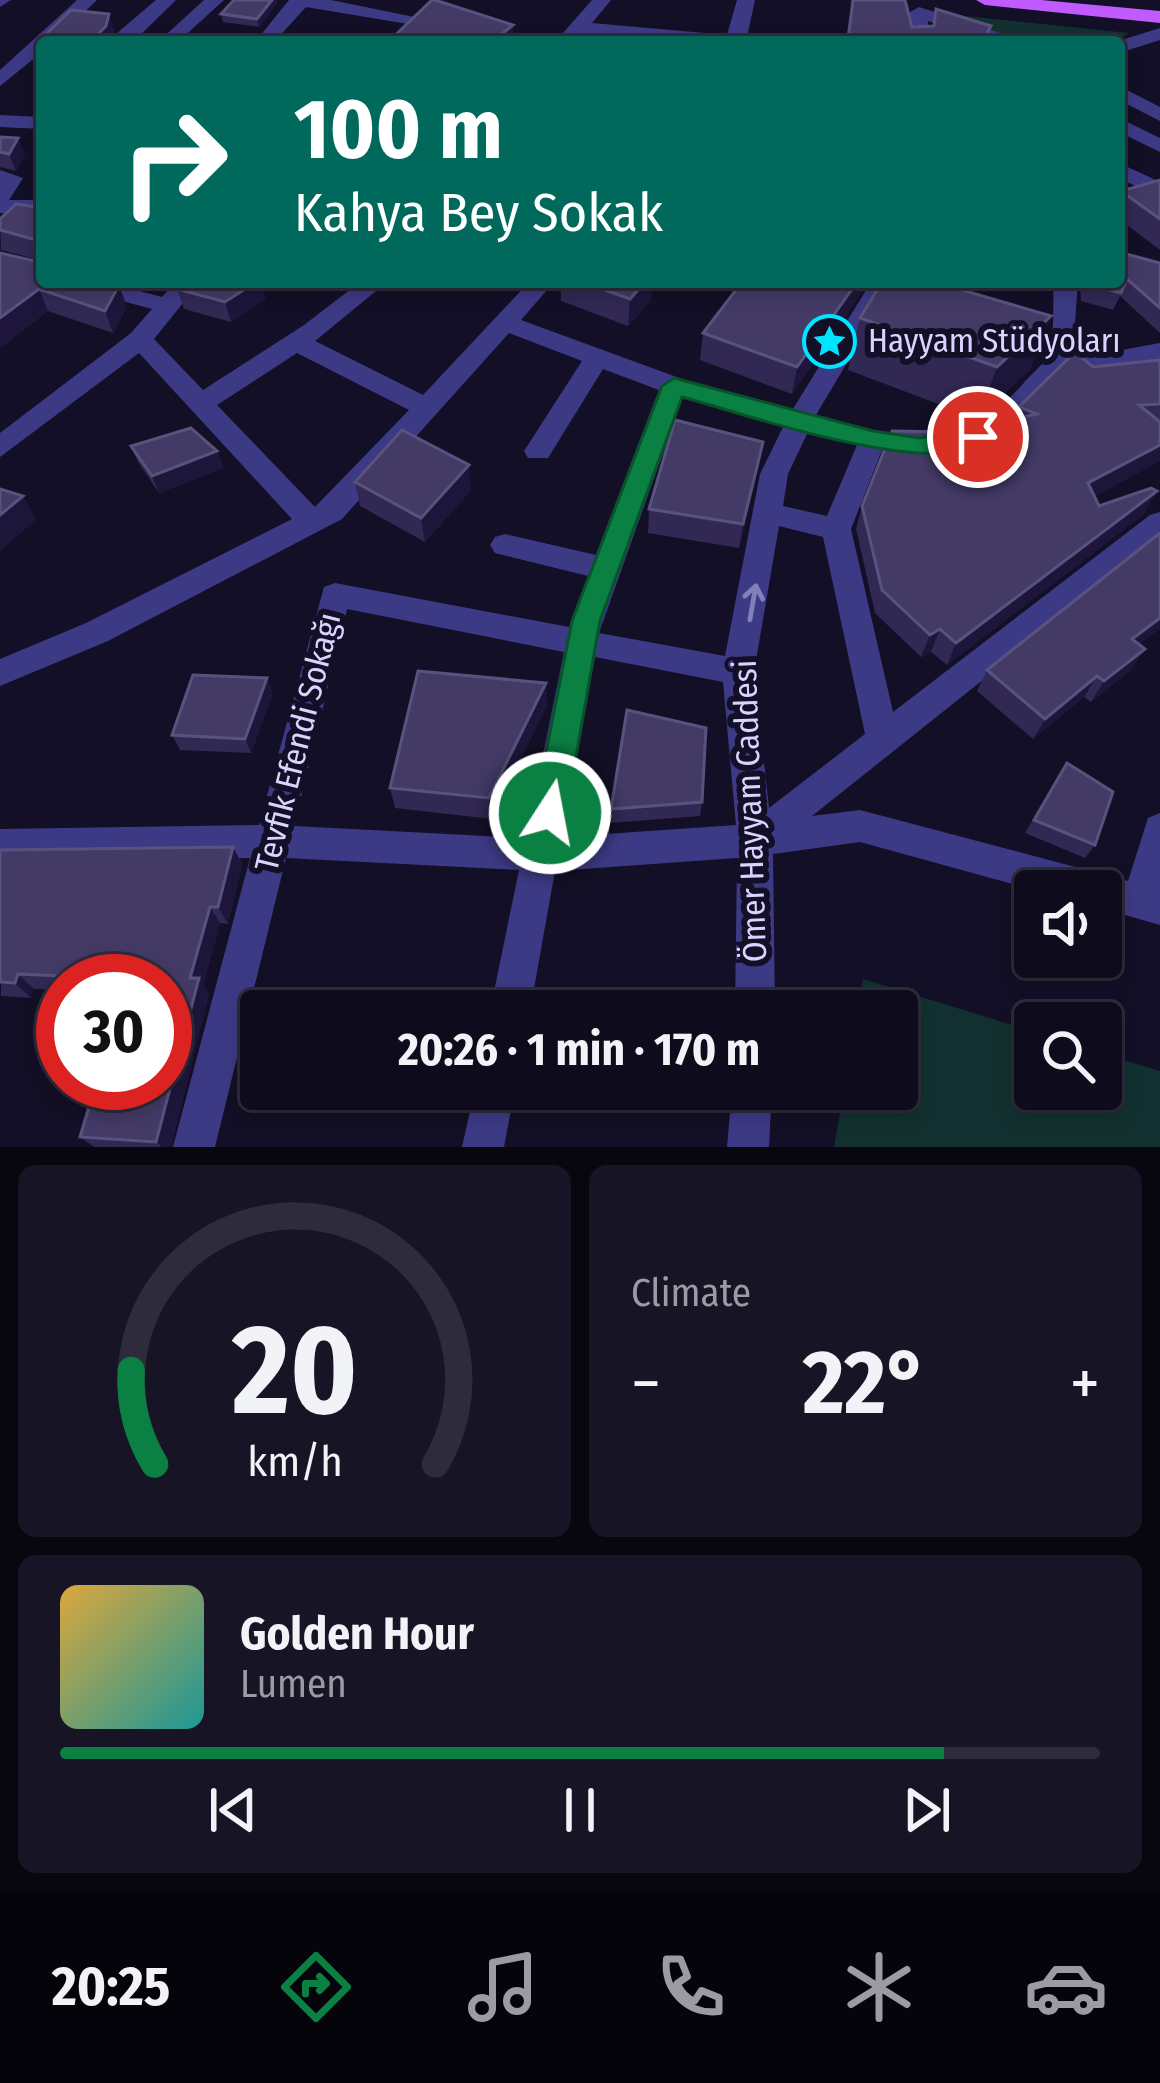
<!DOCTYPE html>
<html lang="en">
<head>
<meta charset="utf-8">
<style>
  body { margin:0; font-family:"Fira Sans Condensed",sans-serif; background:#171425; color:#f1f3f6; height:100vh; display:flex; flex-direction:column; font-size:45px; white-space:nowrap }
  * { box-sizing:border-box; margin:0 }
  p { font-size:39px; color:#9b9ba3 }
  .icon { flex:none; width:66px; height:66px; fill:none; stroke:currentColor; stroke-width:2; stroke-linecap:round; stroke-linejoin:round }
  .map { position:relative; height:1147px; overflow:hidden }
  .details { display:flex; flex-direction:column; gap:18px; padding:18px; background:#08060f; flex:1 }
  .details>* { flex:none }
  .hud { position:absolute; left:36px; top:36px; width:1089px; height:252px; border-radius:12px; box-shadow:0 6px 18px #0003,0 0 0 3px #2e2b3b; background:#00695c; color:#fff; overflow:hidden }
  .controls { position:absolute; left:1014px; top:870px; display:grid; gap:24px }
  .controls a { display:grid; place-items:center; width:108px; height:108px; border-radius:12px; background:#0e0b1c; box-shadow:0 6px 18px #0003,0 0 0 3px #2e2b3b; font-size:60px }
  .speed { position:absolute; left:36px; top:954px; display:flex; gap:24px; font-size:60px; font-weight:700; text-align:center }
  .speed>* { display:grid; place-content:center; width:156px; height:156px; border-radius:50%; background:#0e0b1c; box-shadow:0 6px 18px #0003,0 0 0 3px #2e2b3b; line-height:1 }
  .speed .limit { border:18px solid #d22; background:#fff; color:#111 }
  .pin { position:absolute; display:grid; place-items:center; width:102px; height:102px; color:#fff; margin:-51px; border:6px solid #fff; border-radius:50%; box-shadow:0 3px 12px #0007 }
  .me { position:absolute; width:132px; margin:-66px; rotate:11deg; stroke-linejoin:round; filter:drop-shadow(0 0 9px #0008) }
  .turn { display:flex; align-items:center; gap:42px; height:252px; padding:0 60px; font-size:54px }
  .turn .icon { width:156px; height:156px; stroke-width:2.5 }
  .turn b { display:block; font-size:84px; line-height:102px }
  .big { font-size:90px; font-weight:700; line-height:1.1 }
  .details .widget { flex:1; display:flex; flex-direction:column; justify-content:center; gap:18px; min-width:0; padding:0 42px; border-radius:18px; background:#171425 }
  .details .dial { align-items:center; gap:0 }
  .dial svg { height:312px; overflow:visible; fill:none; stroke:#2e2b3b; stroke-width:7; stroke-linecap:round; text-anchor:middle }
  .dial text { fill:#f1f3f6; stroke:none }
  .song { display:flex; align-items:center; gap:36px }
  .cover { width:144px; height:144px; border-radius:18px; background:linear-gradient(135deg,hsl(40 70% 55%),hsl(180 70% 35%)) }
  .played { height:12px; border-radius:6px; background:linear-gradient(90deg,#0b8043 85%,#2e2b3b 85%) }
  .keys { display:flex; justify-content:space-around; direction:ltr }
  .heat { display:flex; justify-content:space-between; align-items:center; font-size:66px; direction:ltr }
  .details .tiles { flex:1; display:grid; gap:18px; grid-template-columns:1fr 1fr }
  .widget:last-child { grid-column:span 2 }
  .trip { position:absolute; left:240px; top:990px; width:678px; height:120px; border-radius:12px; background:#0e0b1c; box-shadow:0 6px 18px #0003,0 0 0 3px #2e2b3b; font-weight:700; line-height:120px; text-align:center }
  .menu { display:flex; height:192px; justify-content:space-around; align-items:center; background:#06040b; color:#9b9ba3 }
  .menu .icon { width:84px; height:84px }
  .menu .current { color:#0b8043 }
  .menu b { font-size:54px; color:#f1f3f6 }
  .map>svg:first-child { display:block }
</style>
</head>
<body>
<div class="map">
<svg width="1160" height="1147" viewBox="0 0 1160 1147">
  <rect width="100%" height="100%" fill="#130f26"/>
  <g fill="#12302f">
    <path d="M965,16l164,17c-30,23 -138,8 -164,-17z"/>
    <path d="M863,979l172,53v57h66v-36l59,18v76h-326l10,-58h53v-78h-39z"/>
  </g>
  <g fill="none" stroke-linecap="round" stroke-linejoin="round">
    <g fill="#3d3a85" fill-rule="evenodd">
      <path d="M0,0h11l-11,7z"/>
      <path d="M77,0h20l-44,42h-11v10l-42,34v-16z"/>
      <path d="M156,0h20l-43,42h-18l1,-8z"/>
      <path d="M204,0h20l-46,42h-20z"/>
      <path d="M289,0h42l98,20 -9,6 -114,-19 -32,35h-19z"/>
      <path d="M592,0h19l-19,23 135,12 10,-35h18l-9,42h-68l-96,-9 -8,9h-19z"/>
      <path d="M919,7l97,31 2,4h-28l-62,-21 -2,21h-18l2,-30z"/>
      <path d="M1160,28v12l-41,13 -4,-11z"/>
      <path d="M1119,86l41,21v14l-41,-21z"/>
      <path d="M0,115l42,2v12l-42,-2z"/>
      <path d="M1119,118l41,20v14l-41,-20z"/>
      <path d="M1119,163l41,19v16l-41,-20z"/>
      <path d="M0,170l23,8 -14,22h33v17l-42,-4z"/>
      <path d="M66,282h40l56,15 13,-15h25l-46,57 49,51 101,-65 56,-43h27l-72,59 108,54 106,-113h25l-33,38 161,59 111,30 78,-127h24l-79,133c84,23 141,41 206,-30 7,-9 20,-19 25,-28 9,-19 5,-54 7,-75h24l-5,68h49l38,-7v16l-38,7h-55c-66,76 -82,92 -185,84l-31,79 42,183 257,-197 10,-3v27l-348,277 48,-6 268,71 20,-63 12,-5v112l-59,-17v-17h-63l-178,-49 -87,12 2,157h-40l2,-153 -182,13 -25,140h-40l29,-141 -233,-12 -71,289h-42l77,-289 -250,3v-32l259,-4 65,-238 11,-4 234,44 19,-51 -93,-23 -5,-8 5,-8 10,-3 91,21 63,-165 -56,-21 -55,89h-20l-4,-7 58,-90 -73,-28 -167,186 -234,122 -108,45v-27l86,-36 206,-104 -153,-166 -139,104v-24l131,-100 21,-24 -82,-22zM297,353l112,57 -94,97 -98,-102zM683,397l101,28 -24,49 -35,182 -126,-23zM808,432l49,13 -30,71 -44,-10 5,-32zM779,526l44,11 42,197 -96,74 -15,-136zM347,609l217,43 -38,186 -232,-12zM595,657l128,25 13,143 -174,12z"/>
      <path d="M475,1089h40l-11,58h-42z"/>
      <path d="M732,1089h40l-3,58h-42z"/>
    </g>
    <path fill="#c25bff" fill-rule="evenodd" d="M976,0h65l119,11v12l-175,-18z"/>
  </g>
  <g fill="#312854">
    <path d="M234,0h43v3l-18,24 -36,-5 -2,-8z"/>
    <path d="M114,30l-3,12h-65l-2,-6z"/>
    <path d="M0,137l18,1 7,17 -9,16 -16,-4z"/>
    <path d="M1160,180v70l-41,-31v-23l2,-5z"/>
    <path d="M42,208v74l85,25 -14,26 -65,-22 -48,37 35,-89 -34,-9 -1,-31z"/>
    <path d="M1160,263v70l-40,-37 -7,14 -32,-9 -1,-19h39z"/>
    <path d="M183,282h78l4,17 -34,23 -47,-13 -7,-20z"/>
    <path d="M561,282h91l-1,18 -23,26 -67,-25z"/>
    <path d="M742,282h127l-77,112 -92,-34 3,-27z"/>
    <path d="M860,318l171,50 -53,51 -130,-49z"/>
    <path d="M1160,360v101l-65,35 4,10 45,8 -197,151 -16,-13 -10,5 -46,-44 -19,-84 6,-23 92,-74 61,-13 4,-12 74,-40z"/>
    <path d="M763,442l-24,106 -91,-15 1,-24z"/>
    <path d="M131,446l86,5 6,17 -64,25 -21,-31z"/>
    <path d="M355,482l116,8 -46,52 -65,-36z"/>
    <path d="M1139,644l6,5 -14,21 -40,32 -7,-5 -51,42 -56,-48 10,-21z"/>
    <path d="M273,693l-22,60 -71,-3 -8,-15z"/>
    <path d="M547,705l-55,114 -97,-11 -5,-20z"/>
    <path d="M1058,778l37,67 -10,13 -60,-25z"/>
    <path d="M702,802l-2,14 -90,7 1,-14z"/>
    <path d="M233,847l9,17 -14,60 -8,-1 -17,62 6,9 -38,153h-77l-14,-10 85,-156h-102v9l-29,-1 -3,9 -30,-2 -1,-146z"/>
    <path d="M361,1089h61l-2,10z"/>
  </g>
  <g fill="#1d163a">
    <path d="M272,0h5v3l-18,24 -2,-8z"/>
    <path d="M109,14l5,16 -3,12h-20z"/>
    <path d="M513,25l1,17h-22z"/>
    <path d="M18,138l7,17 -9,16 -7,-17z"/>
    <path d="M256,282h5l4,17 -34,23 -6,-20z"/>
    <path d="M636,282h16l-1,18 -23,26 2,-27z"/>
    <path d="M857,282h12l-77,112 5,-27z"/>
    <path d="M119,285l8,22 -14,26 -8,-22z"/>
    <path d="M39,289l9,22 -48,37v-30z"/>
    <path d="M1051,316l-20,52 -53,51 19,-52z"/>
    <path d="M763,442l-4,25 -20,81 4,-24z"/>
    <path d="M1160,445v16l-83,45 11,-23z"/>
    <path d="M217,451l6,17 -64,25 -7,-17z"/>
    <path d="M469,465l2,25 -46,52 -4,-24z"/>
    <path d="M1157,491l-13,23 -197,151 9,-22z"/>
    <path d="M23,496l13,24 -36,31v-36z"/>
    <path d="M1160,618v11l-42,31 14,-21z"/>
    <path d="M940,629l-9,23 -10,5 9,-22z"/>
    <path d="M1145,649l-14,21 -40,32 13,-21z"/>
    <path d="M1097,676l-13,21 -51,42 12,-20z"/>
    <path d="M267,678l6,15 -22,60 -6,-14z"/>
    <path d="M546,683l1,22 -55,114 -3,-21z"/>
    <path d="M233,847l9,17 -14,60 -10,-17z"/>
    <path d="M210,907l10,16 -17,62 6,9 -38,153h-9l-6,-5 34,-164z"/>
    <path d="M18,974l16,15 -3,9 -16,-15z"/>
  </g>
  <g fill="#433a66" stroke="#5a527e" stroke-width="3">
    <path d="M234,0h38l-15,19 -36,-5z"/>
    <path d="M432,0h3l78,25 -21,17h-104z"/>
    <path d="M853,0h52l7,27 22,-1 2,-17 55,17 -9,16h-170l5,-7 31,4z"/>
    <path d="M71,10l38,4 -3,12 -15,15 -47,-5z"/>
    <path d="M0,137l18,1 -9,16 -9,-2z"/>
    <path d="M1160,180v39l-39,-28z"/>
    <path d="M16,204l26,4v74h65l12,3 -14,26 -66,-22 -39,29v-65l35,8 1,-21 -36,-10v-11z"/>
    <path d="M1119,252l41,11v45l-33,-29 -6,14 -33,-9v-2h31z"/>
    <path d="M183,282h73l-31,20 -48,-13z"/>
    <path d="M583,282h62l-15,17z"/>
    <path d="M742,282h115l-60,85 -94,-34z"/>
    <path d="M882,282h53l116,34 -54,51 -137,-49z"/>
    <path d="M1075,352l18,15 67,-7v44l-21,1 21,17v23l-72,38 11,23 52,-18 6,3 -201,152 -16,-14 -10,6 -48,-45 -20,-84 30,-75 62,1 83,-18 -18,-7z"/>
    <path d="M675,420l88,22 -20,82 -94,-15z"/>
    <path d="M191,428l26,23 -65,25 -21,-30z"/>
    <path d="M402,430l67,35 -48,53 -66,-36z"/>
    <path d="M0,489l23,7 -23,19z"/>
    <path d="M1160,533v85l-28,21 13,10 -41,32 -7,-5 -52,43 -58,-49z"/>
    <path d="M418,671l128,12 -57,115 -99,-10z"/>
    <path d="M193,675l74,3 -22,61 -73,-4z"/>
    <path d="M627,710l79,18 -4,74 -91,7z"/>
    <path d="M1067,763l46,29 -18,53 -61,-25z"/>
    <path d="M233,847l-15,60h-8l-20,71h9l-43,164 -76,-5 16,-54h69v-102h-37l1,-2 -111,-5 -3,9 -15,-1v-132z"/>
    <path d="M366,995l69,10 -1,6h-73z"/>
  </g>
  <defs><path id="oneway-shaft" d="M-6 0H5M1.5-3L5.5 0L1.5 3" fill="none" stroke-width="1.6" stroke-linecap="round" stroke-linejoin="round" transform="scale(3)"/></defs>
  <use stroke="#837fbc" href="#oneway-shaft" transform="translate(753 602) rotate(-80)"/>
  <path fill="#0b8043" stroke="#07532c" stroke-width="3" d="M674,378l199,53 47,7 58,-10 12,9c-42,49 -250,-25 -308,-40l-82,224 -34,192 -5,10 -11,4 -11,-4 -5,-10 38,-192 90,-235z"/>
  <defs>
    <symbol id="sight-ring" viewBox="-11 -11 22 22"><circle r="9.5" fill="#130f26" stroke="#00e5ff" stroke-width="1.5"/><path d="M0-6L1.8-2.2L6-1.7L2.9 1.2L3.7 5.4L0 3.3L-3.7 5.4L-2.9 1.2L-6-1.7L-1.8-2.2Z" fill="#00e5ff"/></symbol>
  </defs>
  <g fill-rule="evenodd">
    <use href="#sight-ring" x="800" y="312" width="59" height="59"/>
  </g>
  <g text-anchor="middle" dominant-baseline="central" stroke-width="12" stroke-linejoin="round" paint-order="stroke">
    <g font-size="33" fill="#d9d4ff" stroke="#130f26" text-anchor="start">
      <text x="868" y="341">Hayyam Stüdyoları</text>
    </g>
    <g font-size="33" fill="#d9d4ff" stroke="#130f26">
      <text transform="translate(298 742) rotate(-76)">Tevfik Efendi Sokağı</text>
      <text transform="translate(750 811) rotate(-92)">Ömer Hayyam Caddesi</text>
    </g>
  </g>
</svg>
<div class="controls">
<a><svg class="icon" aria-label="sound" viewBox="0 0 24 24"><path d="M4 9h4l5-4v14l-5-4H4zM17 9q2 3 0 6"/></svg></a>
<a><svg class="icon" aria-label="search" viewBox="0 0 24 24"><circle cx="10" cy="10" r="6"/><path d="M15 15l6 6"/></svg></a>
</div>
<div class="speed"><div class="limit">30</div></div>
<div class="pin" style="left:978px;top:437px;background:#d93025"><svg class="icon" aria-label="arrive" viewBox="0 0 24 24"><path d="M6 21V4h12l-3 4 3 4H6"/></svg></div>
<svg class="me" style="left:550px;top:813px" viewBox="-20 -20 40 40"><circle r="17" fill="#0b8043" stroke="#fff" stroke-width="3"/><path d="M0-11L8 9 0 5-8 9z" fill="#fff"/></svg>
<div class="trip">20:26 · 1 min · 170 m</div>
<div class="hud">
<div class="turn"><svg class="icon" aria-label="right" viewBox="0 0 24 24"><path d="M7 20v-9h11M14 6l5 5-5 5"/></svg><div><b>100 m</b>Kahya Bey Sokak</div></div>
</div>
</div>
<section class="details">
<div class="tiles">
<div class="widget dial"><svg viewBox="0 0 100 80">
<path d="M14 69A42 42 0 1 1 86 69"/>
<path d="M14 69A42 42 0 0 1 8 45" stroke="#0b8043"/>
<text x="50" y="56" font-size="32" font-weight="700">20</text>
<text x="50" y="72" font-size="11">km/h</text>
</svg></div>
<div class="widget"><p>Climate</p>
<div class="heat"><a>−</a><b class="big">22°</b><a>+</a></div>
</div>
<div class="widget">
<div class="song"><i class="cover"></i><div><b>Golden Hour</b><p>Lumen</p></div></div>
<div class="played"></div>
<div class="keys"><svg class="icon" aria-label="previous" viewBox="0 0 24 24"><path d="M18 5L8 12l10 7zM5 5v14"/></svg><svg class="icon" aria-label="pause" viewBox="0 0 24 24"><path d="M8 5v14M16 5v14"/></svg><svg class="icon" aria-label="next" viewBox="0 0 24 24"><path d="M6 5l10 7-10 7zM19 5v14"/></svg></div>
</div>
</div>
</section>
<nav class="menu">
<b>20:25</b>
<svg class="icon current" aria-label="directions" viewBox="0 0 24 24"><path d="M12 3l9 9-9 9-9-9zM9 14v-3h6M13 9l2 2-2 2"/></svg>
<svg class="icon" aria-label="music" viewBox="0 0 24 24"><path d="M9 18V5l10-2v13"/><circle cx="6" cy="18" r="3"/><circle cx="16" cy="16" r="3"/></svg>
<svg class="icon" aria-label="phone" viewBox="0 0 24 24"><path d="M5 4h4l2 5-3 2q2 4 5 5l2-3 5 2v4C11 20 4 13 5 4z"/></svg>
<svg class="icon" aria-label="climate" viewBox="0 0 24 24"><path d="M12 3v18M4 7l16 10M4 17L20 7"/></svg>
<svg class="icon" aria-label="car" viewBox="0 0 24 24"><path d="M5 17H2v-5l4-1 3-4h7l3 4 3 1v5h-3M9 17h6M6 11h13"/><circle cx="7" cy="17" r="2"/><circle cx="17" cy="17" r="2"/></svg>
</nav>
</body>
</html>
